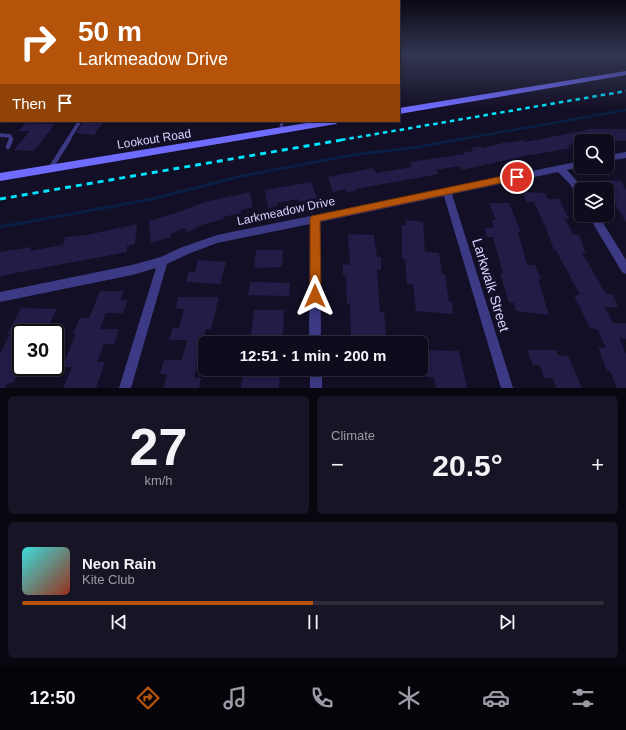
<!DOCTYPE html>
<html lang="en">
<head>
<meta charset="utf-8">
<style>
  body { margin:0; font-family:Helvetica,sans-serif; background:#171425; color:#f1f3f6; height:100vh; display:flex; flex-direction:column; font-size:15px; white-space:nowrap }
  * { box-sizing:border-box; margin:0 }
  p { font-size:13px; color:#9b9ba3 }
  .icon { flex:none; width:22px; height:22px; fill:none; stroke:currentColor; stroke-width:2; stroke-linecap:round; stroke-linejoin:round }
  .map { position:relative; height:388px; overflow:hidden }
  .sheet { display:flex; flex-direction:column; gap:8px; padding:8px; background:#08060f; flex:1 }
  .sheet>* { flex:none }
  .hud { position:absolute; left:0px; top:0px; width:400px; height:122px; box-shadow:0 2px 6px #0003,0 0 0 1px #2e2b3b; background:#b45309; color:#fff; overflow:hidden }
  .fabs { position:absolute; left:574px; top:134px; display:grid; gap:8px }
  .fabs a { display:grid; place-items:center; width:40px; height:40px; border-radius:6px; background:#0e0b1c; box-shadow:0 2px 6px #0003,0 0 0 1px #2e2b3b; font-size:20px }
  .speed { position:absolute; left:12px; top:324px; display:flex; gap:8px; font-size:20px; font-weight:700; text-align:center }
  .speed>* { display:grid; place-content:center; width:52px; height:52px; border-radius:50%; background:#0e0b1c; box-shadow:0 2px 6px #0003,0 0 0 1px #2e2b3b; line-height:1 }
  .speed .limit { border:2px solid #111; border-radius:6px; background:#fff; color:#111 }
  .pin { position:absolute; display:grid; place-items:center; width:34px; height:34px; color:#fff; margin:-17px; border:2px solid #fff; border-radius:50%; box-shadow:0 1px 4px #0007 }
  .me { position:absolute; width:44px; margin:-22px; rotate:0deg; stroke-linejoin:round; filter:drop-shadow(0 0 3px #0008) }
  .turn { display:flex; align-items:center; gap:14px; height:84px; padding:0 12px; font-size:18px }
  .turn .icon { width:52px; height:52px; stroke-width:2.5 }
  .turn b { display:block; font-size:28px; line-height:34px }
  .then { display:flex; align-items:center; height:38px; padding:0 12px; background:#0003; gap:8px; font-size:15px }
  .big { font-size:30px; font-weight:700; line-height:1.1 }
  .sheet .widget { flex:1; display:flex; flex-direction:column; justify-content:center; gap:6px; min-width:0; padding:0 14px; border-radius:6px; background:#171425 }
  .sheet .dial { align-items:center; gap:0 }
  .dial b { font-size:52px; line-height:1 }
  .song { display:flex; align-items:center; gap:12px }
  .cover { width:48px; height:48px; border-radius:6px; background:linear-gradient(135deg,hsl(180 70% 55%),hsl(10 70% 35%)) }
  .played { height:4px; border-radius:2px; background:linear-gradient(90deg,#b45309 50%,#2e2b3b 50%) }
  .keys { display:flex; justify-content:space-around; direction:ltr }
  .heat { display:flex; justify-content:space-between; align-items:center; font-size:22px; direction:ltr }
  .sheet .tiles { flex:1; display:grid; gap:8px; grid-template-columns:1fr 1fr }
  .widget:last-child { grid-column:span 2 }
  .trip { position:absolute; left:198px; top:336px; width:230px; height:40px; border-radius:6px; background:#0e0b1c; box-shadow:0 2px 6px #0003,0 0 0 1px #2e2b3b; font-weight:700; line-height:40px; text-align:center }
  .menu { display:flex; height:64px; justify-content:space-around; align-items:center; background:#06040b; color:#9b9ba3 }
  .menu .icon { width:28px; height:28px }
  .menu .selected { color:#b45309 }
  .menu b { font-size:18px; color:#f1f3f6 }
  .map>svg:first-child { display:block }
</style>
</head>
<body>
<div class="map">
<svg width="626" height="388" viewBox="0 0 626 388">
  <rect width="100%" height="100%" fill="#130f26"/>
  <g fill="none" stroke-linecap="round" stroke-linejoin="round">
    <path stroke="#0a1f44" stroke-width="2.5" d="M457,140l169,-30"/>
    <path stroke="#0a1f44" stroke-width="3" d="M0,227l147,-27 95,-24 110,-21 66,-8 44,-8"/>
  </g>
  <g fill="#241b47">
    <path d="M84,121h20l-10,14 -18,-2z"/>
    <path d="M26,123l29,1 -21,27 -20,-1 16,-19h-11z"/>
    <path d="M591,129h35v12h-45v2l-13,2 3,3 -46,8 -63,14 -3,-4 -23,4 3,4 -83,15 1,2 -10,1 -2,-3 -12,3 -5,-15 45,-9 3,5 36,-6 -2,-5 55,-8 -1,-2 9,-1 -2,-3 10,-2 1,2 25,-6 1,1 16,-3 2,2z"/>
    <path d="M603,180l18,1 5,9v32l-15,-24h-4v-10z"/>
    <path d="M311,182l6,16 -18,4 -1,-3 -21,4v3l-9,2 -3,-18z"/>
    <path d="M250,192l3,15 -12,3v3l-18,4v2l-25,7 1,1 -12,5 -2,-4 -15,6 1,3 -20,6 -2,-22 24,-7 32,-12z"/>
    <path d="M522,192l23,1 3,6h11l10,20h-4l8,15 6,1 7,18h-4l24,41h6l7,13h-14l8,16h13v16l-7,-1 7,16v34h-9l-7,-17h-3l-9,-24 8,1 -9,-19 -7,-1 -16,-33h6l-24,-45h-2l-8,-22 -12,-26h-7z"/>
    <path d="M489,203h20l12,29h-3l9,33h8l6,14h-3l11,36 -33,-4 -2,-8 -5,-1 -9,-28h3l-10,-37h-6l-2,-9h9l-2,-8h4z"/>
    <path d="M406,220l17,2 2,30 14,1 3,21h3l4,28h3l1,12 -37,-3 -3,-27h-6l-2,-25h-3v-34l4,1z"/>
    <path d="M137,224l-2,20 -8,2v6l-127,24v-24l32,-5 -2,4 33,-6 2,-8 22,-2z"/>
    <path d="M348,234l26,1 3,22h4v13h-4l3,42h4l3,31h-25v-8h-11l-1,-31h-3l-1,-28 -3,-1v-11l7,1z"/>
    <path d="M256,250h27l-1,17 -28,1z"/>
    <path d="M198,260l28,2 -6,22 -34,-2 3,-11 6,1z"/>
    <path d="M250,282l40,1 -1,13 -41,-1z"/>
    <path d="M100,291h24l-4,9h8l-5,13h-17l-6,16h19l-5,15h-10l-7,18h8l-9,26h-33l9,-21h-10l14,-33h-3l7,-16h9z"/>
    <path d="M178,297h41l-8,32h-6v31h-7l-4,18h7l-2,10h-35l3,-14h-7l4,-14h18l5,-20h-18l4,-13 6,1 5,-19h-8z"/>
    <path d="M21,308l36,1 -12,24h-24v32l-8,18h-6l-2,5h-5v-34l10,-20h-3z"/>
    <path d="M254,310h30l-1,25h2l-1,8h-34z"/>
    <path d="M422,350l37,1 8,37h-31l-2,-10 -8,-1z"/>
    <path d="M527,350h29l2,5 10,1 14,32h-26l-3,-10h-9l-4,-13h-7z"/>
    <path d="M257,370h23l-1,18h-38l2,-13h14z"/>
  </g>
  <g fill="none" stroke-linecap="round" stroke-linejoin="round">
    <g stroke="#3d3a85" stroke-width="3.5">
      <path d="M281,130l1,-9"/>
      <path d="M0,135l10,1 1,4"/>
      <path d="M68,140l12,-19"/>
    </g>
    <g stroke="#3d3a85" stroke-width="4.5">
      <path d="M8,147l3,-8"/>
      <path d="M50,169l19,-30"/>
    </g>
    <g fill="#3d3a85" fill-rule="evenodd">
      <path d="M626,152v6l-19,3v-6z"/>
      <path d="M581,161v6l-14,3 9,10 6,9 -1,10 -3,-1 -8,-14 -12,-12 -106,22 61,194h-12l-57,-192 -124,26 1,121h-12l1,-119 -93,19 -29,11 -21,10 -36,124h-12l37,-120 -24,7 -132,27v-10l132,-27 29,-8 19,-9 37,-13z"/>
      <path d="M588,215h10l28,45v14l-4,-2z"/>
      <rect x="310" y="369" width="12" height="19"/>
    </g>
    <g fill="#6f6bff" fill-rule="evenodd">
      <path d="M626,71v4l-227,39v-6z"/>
      <path d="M319,121h21l-4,3 -336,57v-8z"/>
    </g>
    <path stroke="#00e5ff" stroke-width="2.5" stroke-dasharray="4.5 4" stroke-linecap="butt" d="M341,140l285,-49"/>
    <path stroke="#00e5ff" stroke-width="3" stroke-dasharray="6 5" stroke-linecap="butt" d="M0,199l347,-60"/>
  </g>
  <linearGradient id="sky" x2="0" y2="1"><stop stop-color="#0a0815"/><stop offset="0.5" stop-color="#333752"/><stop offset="1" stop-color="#333752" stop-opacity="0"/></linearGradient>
  <rect width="626" height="109" fill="url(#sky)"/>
  <path fill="#b45309" stroke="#753606" d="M517,173l3,1 2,3 -2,2 -200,42 1,75 -2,4 -4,2 -4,-2 -1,-4v-78l2,-2z"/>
  <g text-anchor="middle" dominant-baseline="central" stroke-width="4" stroke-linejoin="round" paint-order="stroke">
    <g font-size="12" fill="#d9d4ff" stroke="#130f26">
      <text transform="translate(154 139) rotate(-9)">Lookout Road</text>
      <text transform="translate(286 211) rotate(-12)">Larkmeadow Drive</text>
    </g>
    <g font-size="14" fill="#d9d4ff" stroke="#130f26">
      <text transform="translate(491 285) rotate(73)">Larkwalk Street</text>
    </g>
  </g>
</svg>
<div class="fabs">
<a><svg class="icon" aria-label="search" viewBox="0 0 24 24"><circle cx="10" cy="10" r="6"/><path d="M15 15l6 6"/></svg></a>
<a><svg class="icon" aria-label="layers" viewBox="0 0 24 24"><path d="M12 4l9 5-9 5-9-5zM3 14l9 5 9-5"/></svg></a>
</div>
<div class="speed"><div class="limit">30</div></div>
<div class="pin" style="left:517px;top:177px;background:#d93025"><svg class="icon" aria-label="arrive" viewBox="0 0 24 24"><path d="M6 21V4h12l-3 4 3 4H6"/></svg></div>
<svg class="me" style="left:315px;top:296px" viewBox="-20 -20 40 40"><path d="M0-17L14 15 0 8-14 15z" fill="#b45309" stroke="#fff" stroke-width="4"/></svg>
<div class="trip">12:51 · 1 min · 200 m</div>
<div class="hud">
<div class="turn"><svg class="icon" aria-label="right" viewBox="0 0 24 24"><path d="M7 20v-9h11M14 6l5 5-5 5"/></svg><div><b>50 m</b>Larkmeadow Drive</div></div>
<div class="then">Then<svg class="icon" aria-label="arrive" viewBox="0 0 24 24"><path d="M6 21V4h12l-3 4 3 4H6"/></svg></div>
</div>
</div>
<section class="sheet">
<div class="tiles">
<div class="widget dial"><b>27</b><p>km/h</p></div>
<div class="widget"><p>Climate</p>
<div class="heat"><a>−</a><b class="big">20.5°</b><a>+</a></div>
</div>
<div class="widget">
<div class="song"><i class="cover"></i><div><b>Neon Rain</b><p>Kite Club</p></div></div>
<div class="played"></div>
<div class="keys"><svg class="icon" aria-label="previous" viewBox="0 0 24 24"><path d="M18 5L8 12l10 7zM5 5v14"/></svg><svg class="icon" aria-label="pause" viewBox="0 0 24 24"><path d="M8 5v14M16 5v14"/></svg><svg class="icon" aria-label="next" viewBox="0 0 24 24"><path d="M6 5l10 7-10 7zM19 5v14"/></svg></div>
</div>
</div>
</section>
<nav class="menu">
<b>12:50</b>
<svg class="icon selected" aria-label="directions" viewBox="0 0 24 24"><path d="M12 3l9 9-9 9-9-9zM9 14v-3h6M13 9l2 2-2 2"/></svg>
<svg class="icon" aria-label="music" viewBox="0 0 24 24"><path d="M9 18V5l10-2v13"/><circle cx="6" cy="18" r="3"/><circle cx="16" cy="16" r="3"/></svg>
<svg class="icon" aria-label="phone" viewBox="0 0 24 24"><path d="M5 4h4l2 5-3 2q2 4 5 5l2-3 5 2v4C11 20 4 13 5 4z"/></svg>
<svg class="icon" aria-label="climate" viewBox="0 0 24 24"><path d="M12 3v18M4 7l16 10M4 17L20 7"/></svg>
<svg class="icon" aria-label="car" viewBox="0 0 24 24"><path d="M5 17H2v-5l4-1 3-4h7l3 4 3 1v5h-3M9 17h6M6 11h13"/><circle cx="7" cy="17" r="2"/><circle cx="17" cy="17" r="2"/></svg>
<svg class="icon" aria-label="filters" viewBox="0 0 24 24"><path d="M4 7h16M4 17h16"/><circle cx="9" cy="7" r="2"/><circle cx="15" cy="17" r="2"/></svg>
</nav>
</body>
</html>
